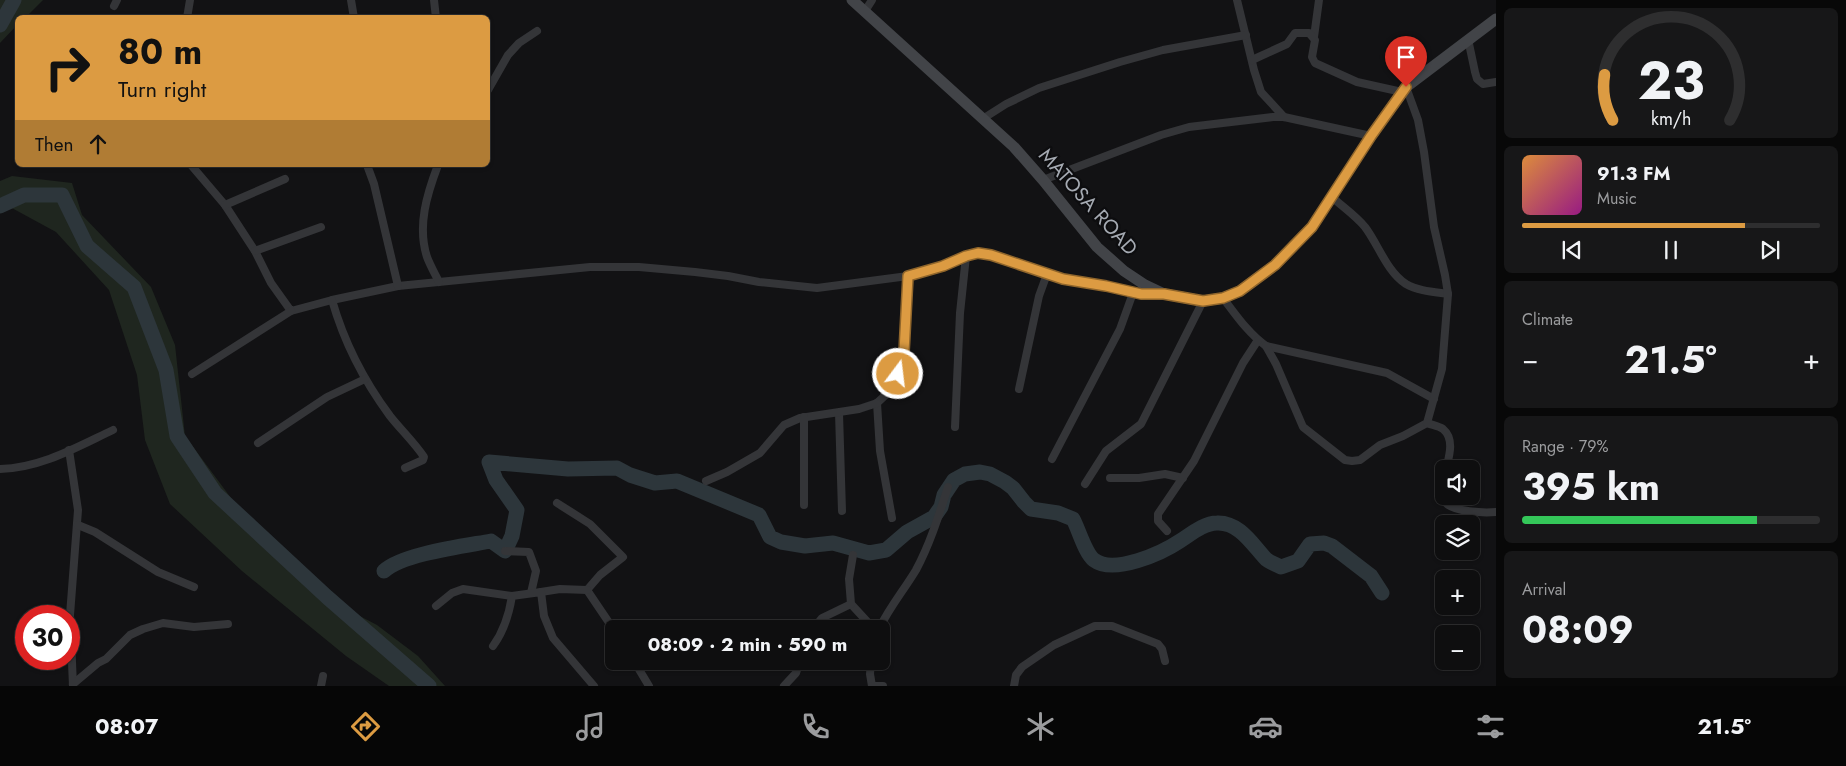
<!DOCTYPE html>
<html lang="en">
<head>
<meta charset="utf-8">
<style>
  body { margin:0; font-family:Jost,sans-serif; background:#171718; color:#f1f3f6; height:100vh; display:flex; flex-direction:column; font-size:19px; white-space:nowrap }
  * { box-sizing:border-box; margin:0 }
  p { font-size:16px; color:#9b9c9e }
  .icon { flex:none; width:28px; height:28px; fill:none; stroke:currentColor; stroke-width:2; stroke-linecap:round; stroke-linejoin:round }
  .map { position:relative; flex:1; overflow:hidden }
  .sheet { display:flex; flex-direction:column; gap:8px; padding:8px; background:#080808; width:350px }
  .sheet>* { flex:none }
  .hud { position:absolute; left:15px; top:15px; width:475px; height:152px; border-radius:8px; box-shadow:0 1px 4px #0004,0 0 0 1px #2e2e2f; background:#dc9b42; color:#111; overflow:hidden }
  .buttons { position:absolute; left:1435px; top:460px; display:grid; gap:10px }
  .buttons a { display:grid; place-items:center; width:45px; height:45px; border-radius:8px; background:#0e0e0f; box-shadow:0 1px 4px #0004,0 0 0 1px #2e2e2f; font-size:25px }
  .speed { position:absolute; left:15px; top:605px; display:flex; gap:10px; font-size:25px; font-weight:700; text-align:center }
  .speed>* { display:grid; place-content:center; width:65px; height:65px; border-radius:50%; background:#0e0e0f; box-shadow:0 1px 4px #0004,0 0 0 1px #2e2e2f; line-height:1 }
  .speed .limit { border:8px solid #d22; background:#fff; color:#111 }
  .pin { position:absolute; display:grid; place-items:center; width:42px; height:42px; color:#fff; margin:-51px -21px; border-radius:50% 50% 50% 0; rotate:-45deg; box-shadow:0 0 5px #0007 }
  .pin .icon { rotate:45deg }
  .me { position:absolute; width:55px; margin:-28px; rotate:15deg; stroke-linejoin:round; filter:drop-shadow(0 0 4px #0008) }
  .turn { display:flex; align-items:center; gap:18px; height:105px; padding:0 20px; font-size:22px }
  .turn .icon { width:65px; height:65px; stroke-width:2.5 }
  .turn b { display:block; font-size:35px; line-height:42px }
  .then { display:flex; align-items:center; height:48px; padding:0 20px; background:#0003; gap:10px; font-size:19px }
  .big { font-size:38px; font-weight:700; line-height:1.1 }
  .sheet .card { flex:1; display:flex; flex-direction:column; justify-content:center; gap:8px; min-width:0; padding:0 18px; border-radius:8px; background:#171718 }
  .sheet .dial { align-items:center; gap:0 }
  .dial svg { height:130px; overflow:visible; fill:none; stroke:#2e2e2f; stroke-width:7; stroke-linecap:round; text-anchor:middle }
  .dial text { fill:#f1f3f6; stroke:none }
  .song { display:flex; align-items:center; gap:15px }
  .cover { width:60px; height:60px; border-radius:8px; background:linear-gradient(135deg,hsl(30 70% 55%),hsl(310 70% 35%)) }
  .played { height:5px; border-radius:2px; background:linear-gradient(90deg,#dc9b42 75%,#2e2e2f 75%) }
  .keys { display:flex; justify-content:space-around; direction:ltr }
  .heat { display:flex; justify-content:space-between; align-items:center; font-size:28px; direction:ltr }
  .charge { height:8px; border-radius:4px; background:linear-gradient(90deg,#34c759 79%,#2e2e2f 0) }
  .trip { position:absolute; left:605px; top:620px; width:285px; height:50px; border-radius:8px; background:#0e0e0f; box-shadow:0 1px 4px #0004,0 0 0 1px #2e2e2f; font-weight:700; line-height:50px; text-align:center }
  .tab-bar { display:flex; height:80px; justify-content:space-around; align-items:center; background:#060606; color:#9b9c9e }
  .tab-bar .icon { width:35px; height:35px }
  .tab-bar .on { color:#dc9b42 }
  .tab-bar b { font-size:22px; color:#f1f3f6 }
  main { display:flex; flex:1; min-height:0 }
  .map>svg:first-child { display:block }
</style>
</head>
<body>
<main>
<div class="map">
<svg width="1496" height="686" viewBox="0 0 1496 686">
  <rect width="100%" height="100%" fill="#121214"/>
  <g fill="#1f261f">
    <path d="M0,0h43l-17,17 -8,1 -1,7 -17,18z"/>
    <path d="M12,176l60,7 10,32 69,72 24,58 10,91 72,97 72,67 48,25 41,31 27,30h-56l-43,-30 -104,-85 -72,-67 -25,-64 -8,-65 -28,-85 -53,-58 -46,-25 -10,1v-27z"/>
  </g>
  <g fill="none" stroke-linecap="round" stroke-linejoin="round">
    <g stroke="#2d363b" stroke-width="15">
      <path d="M0,25l14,-25"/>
      <path d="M0,206l24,-11h38l25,51 47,41 32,83 11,66 38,57 112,104 102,89"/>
      <path d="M384,571c18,-17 80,-25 107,-30l14,10 7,-15 5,-26 -21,-30 -7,-18 79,7 49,-1 13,7 25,8 22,-2 82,34 11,22 11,5 24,4 28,-3 36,10 17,-3 21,-18 27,-15 7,-10 3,-12 10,-15 11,-6 15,-2 10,2 15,8 8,6 11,14 7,7 27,4 15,6c6,11 12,34 21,41 20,15 68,-7 86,-19 11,-7 24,-18 37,-18 22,-1 35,21 48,35 3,4 11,6 16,9l17,-6 12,-17 14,-1 8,3 39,30 11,17"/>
    </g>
    <g stroke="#343538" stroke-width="8">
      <path d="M351,0l3,18"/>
      <path d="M434,0l2,18"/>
      <path d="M1237,0l17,70 7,22 23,25"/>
      <path d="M114,6l3,-6"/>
      <path d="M865,11l7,-11"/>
      <path d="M187,18l3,-18"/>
      <path d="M1314,37l5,-37"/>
      <path d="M1468,39l7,33 2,7 6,5 13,-2"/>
      <path d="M1252,60l35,-16 8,-11h14l6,7 -3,17 3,6 42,19 45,10"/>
      <path d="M488,90l20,-35 11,-12 18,-12"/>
      <path d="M984,118l22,-14 33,-16 81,-26 43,-12 83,-15"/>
      <path d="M191,165l34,40 30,46 16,32 20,28 41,-11 66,-14 192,-19h49l56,5 33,4 31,6 58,6 91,-12 35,-10 23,-10 12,-3 13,2 72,24 43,7 35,8h19"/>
      <path d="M367,165l7,19 24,102"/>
      <path d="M438,165c-11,29 -21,61 -11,92 3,8 8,17 12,25"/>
      <path d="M1043,180l118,-45 28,-8 84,-10h11l87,19"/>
      <path d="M1333,198c10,9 23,18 32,29 13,17 22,45 41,57 12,7 28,8 42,10"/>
      <path d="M225,205l60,-26"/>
      <path d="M255,251l66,-24"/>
      <path d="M1223,298c13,17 25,35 43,48l121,27 47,26"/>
      <path d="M332,300c12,42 32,81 58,116 11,14 24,26 34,41l-1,3 -18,8"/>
      <path d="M1266,346l10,18 27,63 42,33 7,1 8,-1 20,-15 23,-9 24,-13 15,-54 6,-75 -3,-19 -11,-48 -10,-75 -6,-32 -12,-33"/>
      <path d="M192,374l99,-63"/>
      <path d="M1019,389l20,-93 8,-22"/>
      <path d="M877,403l3,48 12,67"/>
      <path d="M839,413l3,98"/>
      <path d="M1427,423c5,2 12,3 16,6 12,10 6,28 3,40"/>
      <path d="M955,427l5,-114 6,-57"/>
      <path d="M258,443l69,-46 38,-18"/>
      <path d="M69,450l9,60 -8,105 3,71"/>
      <path d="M1052,459l68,-130 13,-36"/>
      <path d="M0,469c41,-1 77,-22 113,-39"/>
      <path d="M1444,476c-2,8 -5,20 2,27 8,9 38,10 50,9"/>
      <path d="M1110,478h29l26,-4 18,4"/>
      <path d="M706,481l21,-9 33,-19 24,-28 16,-7 59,-9 18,-6 14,-13 13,-38 4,-76"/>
      <path d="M1085,484l21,-33 35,-27 62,-123"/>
      <path d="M557,503l33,21 33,33 -23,18 -13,15"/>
      <path d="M804,505v-88"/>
      <path d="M78,525l17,7 63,40 36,15"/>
      <path d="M1167,531l-9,-10v-7l36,-53 49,-98 15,-23"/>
      <path d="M505,551l24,1 7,19 -5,22"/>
      <path d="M853,555l-4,24 2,25 23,25"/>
      <path d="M587,590l27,40"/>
      <path d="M541,592l19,-3 27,1"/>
      <path d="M436,606l16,-13 11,-4 49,7"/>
      <path d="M813,629l9,-11 29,-14"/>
      <path d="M879,629c10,-21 25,-39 37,-59 14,-26 23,-55 32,-83"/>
      <path d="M493,646c11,-15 16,-31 19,-50l29,-4 3,24 9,22 41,48"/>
      <path d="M634,661l15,25"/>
      <path d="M871,661l-1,13 2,12"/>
      <path d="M73,684l25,-21 8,-4 24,-24 13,-6 20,-6 31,4 34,-3"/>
      <path d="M321,686l2,-10"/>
      <path d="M784,686l12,-13 4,-12"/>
      <path d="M872,686h11"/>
      <path d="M1014,686l2,-11 6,-8 32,-22 41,-19h17l46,18 4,5 3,12"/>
    </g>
    <path stroke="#424448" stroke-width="11" d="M852,0l162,147 29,33 54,67 27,24 21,14 19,9 39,7 20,-3 17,-7 35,-26 37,-38 59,-91 35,-49 90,-68"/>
  </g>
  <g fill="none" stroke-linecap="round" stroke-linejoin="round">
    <defs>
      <path id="route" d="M898,374l6,-22 4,-76 35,-10 23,-10 12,-3 13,2 72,24 43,7 35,8h23l39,7 20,-3 17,-7 35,-26 37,-38 59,-91 35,-49"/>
    </defs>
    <use href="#route" stroke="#8f652b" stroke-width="12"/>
    <use href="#route" stroke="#dc9b42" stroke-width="9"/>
  </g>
  <g text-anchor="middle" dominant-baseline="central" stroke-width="4.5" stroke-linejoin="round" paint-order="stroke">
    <g font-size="20" fill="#a5aab2" stroke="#0d0d0f">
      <text transform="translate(1088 202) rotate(48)">MATOSA ROAD</text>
    </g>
  </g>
</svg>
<div class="buttons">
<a><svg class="icon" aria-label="sound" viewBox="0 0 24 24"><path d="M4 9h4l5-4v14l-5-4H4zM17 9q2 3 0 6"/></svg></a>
<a><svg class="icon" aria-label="layers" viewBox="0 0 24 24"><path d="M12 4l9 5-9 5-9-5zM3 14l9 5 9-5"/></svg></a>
<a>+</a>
<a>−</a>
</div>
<div class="speed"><div class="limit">30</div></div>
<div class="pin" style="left:1406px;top:87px;background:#d93025"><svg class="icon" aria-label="arrive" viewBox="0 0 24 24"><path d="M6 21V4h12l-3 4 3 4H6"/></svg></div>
<svg class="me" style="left:898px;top:374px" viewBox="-20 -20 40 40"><circle r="17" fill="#dc9b42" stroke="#fff" stroke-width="3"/><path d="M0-11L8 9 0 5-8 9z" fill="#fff"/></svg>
<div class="trip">08:09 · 2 min · 590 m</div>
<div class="hud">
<div class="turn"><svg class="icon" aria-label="right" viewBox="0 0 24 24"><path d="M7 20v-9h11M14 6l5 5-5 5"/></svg><div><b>80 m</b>Turn right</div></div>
<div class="then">Then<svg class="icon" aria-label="ahead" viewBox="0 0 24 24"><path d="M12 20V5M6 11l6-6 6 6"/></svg></div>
</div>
</div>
<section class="sheet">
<div class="card dial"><svg viewBox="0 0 100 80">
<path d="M14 69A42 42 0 1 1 86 69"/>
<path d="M14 69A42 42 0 0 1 9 41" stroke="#dc9b42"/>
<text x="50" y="56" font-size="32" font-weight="700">23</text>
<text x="50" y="72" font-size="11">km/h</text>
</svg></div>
<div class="card">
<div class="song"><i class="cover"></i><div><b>91.3 FM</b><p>Music</p></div></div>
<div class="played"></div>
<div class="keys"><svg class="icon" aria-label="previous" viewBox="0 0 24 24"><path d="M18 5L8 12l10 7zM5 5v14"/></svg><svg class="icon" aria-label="pause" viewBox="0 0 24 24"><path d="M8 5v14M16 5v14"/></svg><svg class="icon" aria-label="next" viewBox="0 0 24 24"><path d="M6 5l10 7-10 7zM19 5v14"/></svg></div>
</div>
<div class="card"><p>Climate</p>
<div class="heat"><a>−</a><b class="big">21.5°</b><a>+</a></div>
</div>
<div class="card"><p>Range · 79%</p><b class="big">395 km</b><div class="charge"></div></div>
<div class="card"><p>Arrival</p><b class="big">08:09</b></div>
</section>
</main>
<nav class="tab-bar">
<b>08:07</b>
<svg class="icon on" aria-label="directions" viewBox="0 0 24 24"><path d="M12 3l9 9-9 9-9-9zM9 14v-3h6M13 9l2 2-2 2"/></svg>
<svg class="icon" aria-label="music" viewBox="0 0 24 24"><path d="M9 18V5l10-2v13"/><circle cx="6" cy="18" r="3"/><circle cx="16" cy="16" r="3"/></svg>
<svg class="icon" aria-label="phone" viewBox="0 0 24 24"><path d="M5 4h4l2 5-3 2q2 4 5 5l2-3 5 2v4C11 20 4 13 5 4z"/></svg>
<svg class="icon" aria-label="climate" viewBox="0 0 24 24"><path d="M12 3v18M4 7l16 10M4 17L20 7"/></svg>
<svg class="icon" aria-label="car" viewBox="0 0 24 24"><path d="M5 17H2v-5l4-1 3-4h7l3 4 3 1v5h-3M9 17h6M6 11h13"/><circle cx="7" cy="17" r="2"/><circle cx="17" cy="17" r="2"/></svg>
<svg class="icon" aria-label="filters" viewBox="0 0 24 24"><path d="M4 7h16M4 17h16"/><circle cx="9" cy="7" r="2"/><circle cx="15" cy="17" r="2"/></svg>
<b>21.5°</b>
</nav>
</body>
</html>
